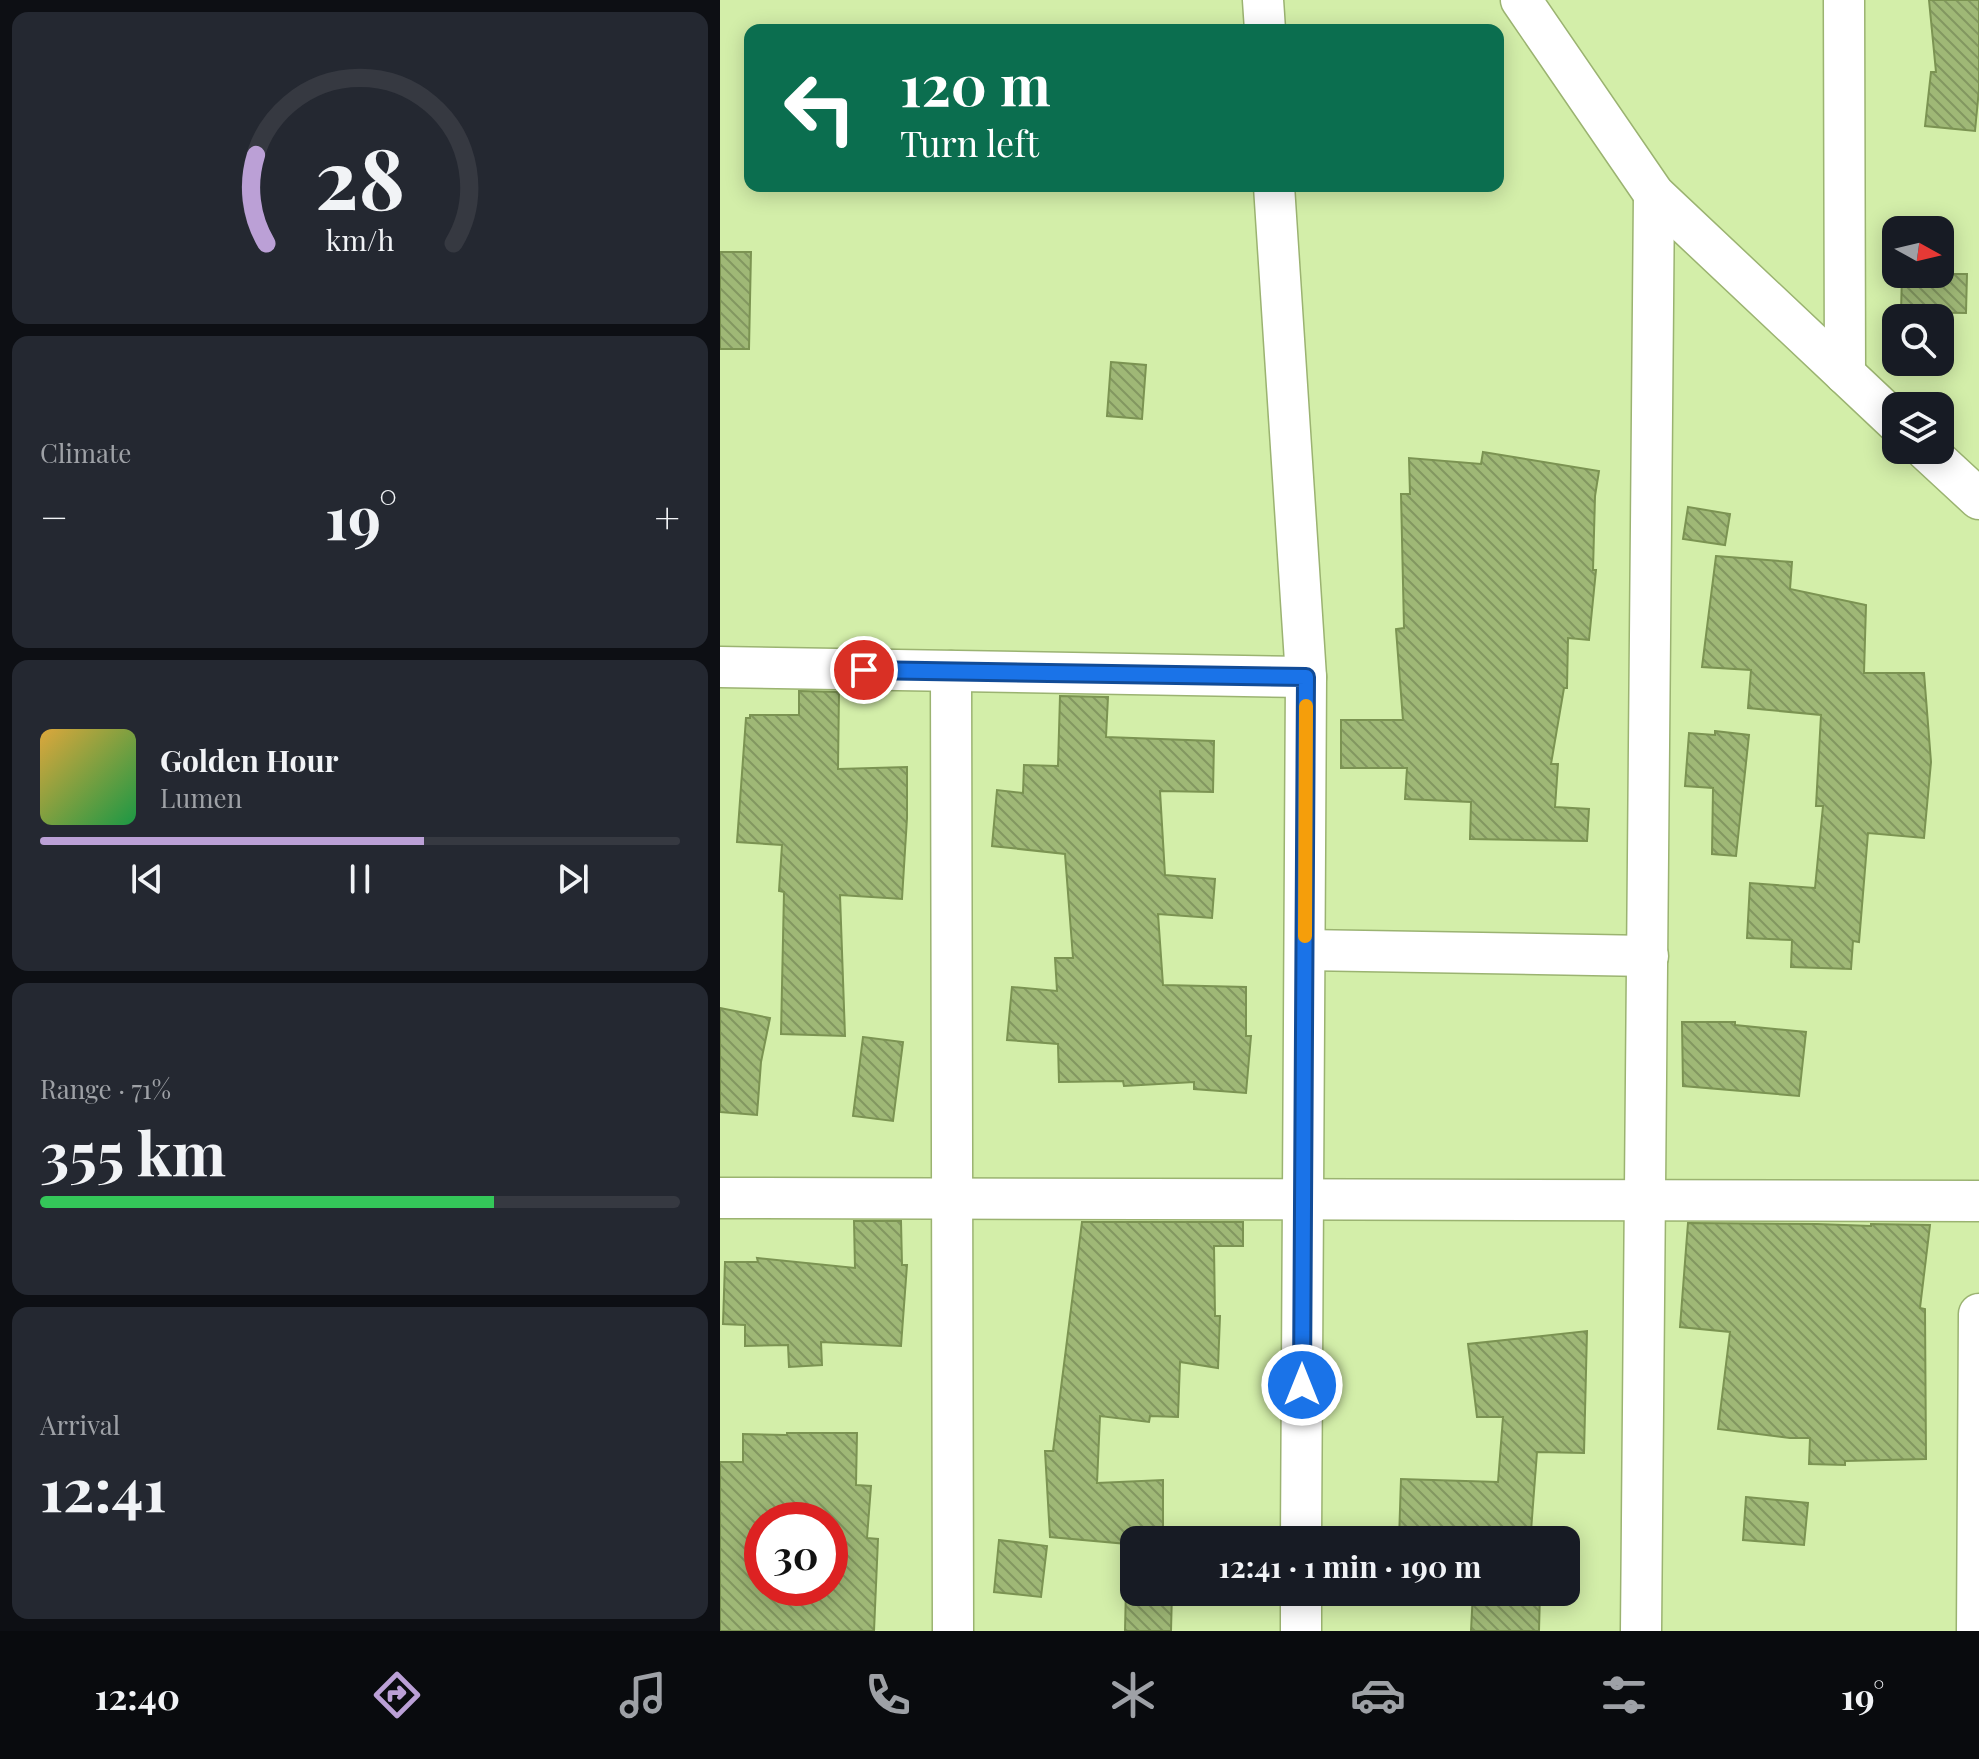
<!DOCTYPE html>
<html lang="en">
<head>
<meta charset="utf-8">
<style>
  body { margin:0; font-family:"Playfair Display",serif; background:#242831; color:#f1f3f6; height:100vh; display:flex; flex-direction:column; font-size:30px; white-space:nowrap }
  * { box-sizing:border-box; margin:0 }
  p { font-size:26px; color:#9ea1a6 }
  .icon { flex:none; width:44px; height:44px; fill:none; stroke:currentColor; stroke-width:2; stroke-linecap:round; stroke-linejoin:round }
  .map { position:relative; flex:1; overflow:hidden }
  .drawer { display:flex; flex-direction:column; gap:12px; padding:12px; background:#0d0f14; width:720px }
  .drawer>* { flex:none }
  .hud { position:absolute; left:24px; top:24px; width:760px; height:168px; border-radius:16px; box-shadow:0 4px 20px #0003; background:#0b6e4f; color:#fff; overflow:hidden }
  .needle { width:52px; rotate:98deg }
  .buttons { position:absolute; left:1162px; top:216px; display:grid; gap:16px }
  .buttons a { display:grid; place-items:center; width:72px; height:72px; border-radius:16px; background:#171b24; box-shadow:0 4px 20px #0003; font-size:40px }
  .speed { position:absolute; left:24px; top:1502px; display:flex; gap:16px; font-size:40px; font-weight:700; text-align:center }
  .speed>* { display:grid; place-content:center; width:104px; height:104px; border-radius:50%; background:#171b24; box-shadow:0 4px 20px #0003; line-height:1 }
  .speed .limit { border:12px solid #d22; background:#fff; color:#111 }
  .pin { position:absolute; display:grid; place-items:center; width:68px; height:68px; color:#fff; margin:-34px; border:4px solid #fff; border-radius:50%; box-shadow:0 2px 8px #0007 }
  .me { position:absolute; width:88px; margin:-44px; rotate:0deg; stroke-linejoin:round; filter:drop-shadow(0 0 6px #0008) }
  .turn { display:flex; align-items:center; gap:28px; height:168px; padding:0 24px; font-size:36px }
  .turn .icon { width:104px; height:104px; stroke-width:2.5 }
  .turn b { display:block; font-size:56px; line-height:68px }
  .big { font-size:60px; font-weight:700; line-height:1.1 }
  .drawer .card { flex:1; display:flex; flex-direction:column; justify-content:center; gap:12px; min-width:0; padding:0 28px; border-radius:16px; background:#242831 }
  .drawer .dial { align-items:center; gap:0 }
  .dial svg { height:208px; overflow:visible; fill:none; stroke:#363941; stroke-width:7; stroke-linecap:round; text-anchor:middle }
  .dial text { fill:#f1f3f6; stroke:none }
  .song { display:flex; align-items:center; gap:24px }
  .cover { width:96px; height:96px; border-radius:12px; background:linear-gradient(135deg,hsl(40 70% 55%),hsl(140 70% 35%)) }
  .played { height:8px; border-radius:4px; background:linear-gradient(90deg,#bba0d6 60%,#363941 60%) }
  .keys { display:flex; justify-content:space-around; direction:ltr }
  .heat { display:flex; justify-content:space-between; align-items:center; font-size:44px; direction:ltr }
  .charge { height:12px; border-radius:6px; background:linear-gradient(90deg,#34c759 71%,#363941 0) }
  .trip { position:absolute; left:400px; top:1526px; width:460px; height:80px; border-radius:16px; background:#171b24; box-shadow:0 4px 20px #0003; font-weight:700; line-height:80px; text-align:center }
  .menu { display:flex; height:128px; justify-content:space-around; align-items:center; background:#090b0e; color:#9ea1a6 }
  .menu .icon { width:56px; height:56px }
  .menu .selected { color:#bba0d6 }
  .menu b { font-size:36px; color:#f1f3f6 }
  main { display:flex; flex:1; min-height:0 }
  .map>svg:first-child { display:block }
</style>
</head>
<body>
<main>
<section class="drawer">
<div class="card dial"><svg viewBox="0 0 100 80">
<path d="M14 69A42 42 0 1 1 86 69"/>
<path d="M14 69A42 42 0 0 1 10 35" stroke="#bba0d6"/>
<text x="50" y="56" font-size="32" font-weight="700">28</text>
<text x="50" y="72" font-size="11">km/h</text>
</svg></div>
<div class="card"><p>Climate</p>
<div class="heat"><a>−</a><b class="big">19°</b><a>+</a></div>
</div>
<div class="card">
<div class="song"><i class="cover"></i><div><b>Golden Hour</b><p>Lumen</p></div></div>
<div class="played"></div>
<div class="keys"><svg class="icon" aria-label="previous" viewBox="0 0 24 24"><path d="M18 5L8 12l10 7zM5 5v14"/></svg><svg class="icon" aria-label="pause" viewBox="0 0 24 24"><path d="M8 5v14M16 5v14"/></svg><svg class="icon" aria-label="next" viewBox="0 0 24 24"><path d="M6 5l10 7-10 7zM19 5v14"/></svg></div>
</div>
<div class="card"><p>Range · 71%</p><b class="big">355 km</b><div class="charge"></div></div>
<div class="card"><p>Arrival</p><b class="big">12:41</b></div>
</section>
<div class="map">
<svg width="1259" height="1631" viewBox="0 0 1259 1631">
  <defs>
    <pattern id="building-back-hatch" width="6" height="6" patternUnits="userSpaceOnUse" patternTransform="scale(2)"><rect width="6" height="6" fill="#9fb876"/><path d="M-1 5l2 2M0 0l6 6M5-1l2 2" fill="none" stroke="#829760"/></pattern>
  </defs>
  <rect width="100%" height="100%" fill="#d3eea9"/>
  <g fill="url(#building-back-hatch)" stroke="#7b9352" stroke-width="2" fill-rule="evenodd">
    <path d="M1209,0h50v89l-4,42 -50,-5 6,-54h5z"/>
    <path d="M0,252h31l-2,97h-29z"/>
    <path d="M1182,274h65l-1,39 -65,-1z"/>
    <path d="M391,362l35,3 -4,54 -35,-3z"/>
    <path d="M763,452l116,19 -4,25 -2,74h3l-7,70 -21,-2 -1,50h-3l-13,76h7l-3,43 34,2 -2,32 -117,-2 1,-37 -66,-3 2,-31h-66v-48h62l-7,-91 8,-1 -3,-134h9l-1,-36 72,6z"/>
    <path d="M968,507l42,7 -5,31 -42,-6z"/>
    <path d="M996,556l76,6 -2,27 76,16 -2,68h60l7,89 -7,76 -56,-5 -9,109 -6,-1 -2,28 -60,-2 1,-27 -45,-2 3,-55 65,5 8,-82h-7l5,-91 -73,-7 3,-38 -49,-3z"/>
    <path d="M79,691l40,1 -1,77 69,-2v51l-5,81 -62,-4 5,141 -64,-2 3,-142 -5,-1 3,-46 -45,-3 9,-124h4v-3h49z"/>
    <path d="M340,696l48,1 -2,40 108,4 -1,51 -53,-1 5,84 50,4 -3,39 -54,-4 5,71 83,2v49h5l-5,57 -52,-4v-7l-70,4 -1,-5 -64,1 -1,-38 -51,-4 5,-53 45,4 -2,-33h18l-8,-104 -73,-8 5,-56 26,3 1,-28 34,1z"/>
    <path d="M995,731l34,4 -13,121 -24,-2 1,-66 -28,-2 4,-53 26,2z"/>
    <path d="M0,1008l50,10 -9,44 -4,53 -37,-3z"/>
    <path d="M962,1022h53v3l71,7 -7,64 -116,-10z"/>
    <path d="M143,1037l40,5 -10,79 -40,-5z"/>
    <path d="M134,1221h47l1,44h5l-6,81 -80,-4 1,23 -33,2 -1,-22 -43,1v-21l-22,-1 2,-62h33l-1,-4 98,10z"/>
    <path d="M362,1222h161v24h-29l1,70h5l-2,52 -38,-6 -2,55 -28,-1 -1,6 -49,-6 -3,67 66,-3v60h-29v52h38l-1,39h-46l2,-87 -77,-7 -5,-86h8z"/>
    <path d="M968,1223l129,1 54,2v-2l59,1 -10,83 5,1 1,150 -81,2v4l-36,-1 1,-26h-20l-72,-9 12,-97 -50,-5z"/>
    <path d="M867,1331l-3,122 -47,-1 -6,79h5v9h-137l2,-61 97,3 5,-65h-26l-9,-73z"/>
    <path d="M67,1433h70l-1,52 15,1 -4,52 11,1 -4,92h-154v-169h23v-28l44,1zM42,1520h68v68h-68z"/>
    <path d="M1026,1497l62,6 -4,42 -61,-5z"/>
    <path d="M279,1540l48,6 -6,51 -47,-5z"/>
    <path d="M753,1592h67l-1,39h-68z"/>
  </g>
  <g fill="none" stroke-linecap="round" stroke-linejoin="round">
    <defs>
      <g id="minor">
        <path d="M543,0l2,30"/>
        <path d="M801,0l133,194 242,228"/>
        <path d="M1124,0l1,374"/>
        <path d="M554,186l32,491 -5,863"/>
        <path d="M1206,450l53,49"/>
        <path d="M0,667l586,10"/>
        <path d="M231,671l2,960"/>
        <path d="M585,950l343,6"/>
        <path d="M0,1198l1259,3"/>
        <path d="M581,1631v-39"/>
        <path d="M921,1631l13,-1437"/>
        <path d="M1257,1631l2,-317"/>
      </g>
    </defs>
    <use href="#minor" stroke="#9bb371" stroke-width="43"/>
    <use href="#minor" stroke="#fff" stroke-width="40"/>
  </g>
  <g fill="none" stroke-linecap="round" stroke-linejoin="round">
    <defs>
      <path id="route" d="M144,670l442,7 -4,708"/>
    </defs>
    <use href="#route" stroke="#114b97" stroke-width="20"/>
    <use href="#route" stroke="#1a73e8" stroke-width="14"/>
    <path stroke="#f59e0b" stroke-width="14" d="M585,936l1,-230"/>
  </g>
</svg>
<div class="buttons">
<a><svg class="needle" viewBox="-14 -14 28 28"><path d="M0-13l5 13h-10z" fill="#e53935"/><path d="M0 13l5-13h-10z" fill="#9ea1a6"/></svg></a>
<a><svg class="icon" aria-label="search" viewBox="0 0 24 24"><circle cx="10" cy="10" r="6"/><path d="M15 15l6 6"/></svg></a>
<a><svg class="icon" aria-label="layers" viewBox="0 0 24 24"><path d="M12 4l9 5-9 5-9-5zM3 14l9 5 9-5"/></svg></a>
</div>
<div class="speed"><div class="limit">30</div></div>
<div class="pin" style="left:144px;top:670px;background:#d93025"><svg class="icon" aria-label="arrive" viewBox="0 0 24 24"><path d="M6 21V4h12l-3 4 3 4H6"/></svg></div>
<svg class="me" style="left:582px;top:1385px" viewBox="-20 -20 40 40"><circle r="17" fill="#1a73e8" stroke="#fff" stroke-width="3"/><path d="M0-11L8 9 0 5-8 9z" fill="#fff"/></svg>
<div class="trip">12:41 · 1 min · 190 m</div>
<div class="hud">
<div class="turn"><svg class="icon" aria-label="left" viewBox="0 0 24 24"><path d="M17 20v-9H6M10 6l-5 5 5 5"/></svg><div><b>120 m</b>Turn left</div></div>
</div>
</div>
</main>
<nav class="menu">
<b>12:40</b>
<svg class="icon selected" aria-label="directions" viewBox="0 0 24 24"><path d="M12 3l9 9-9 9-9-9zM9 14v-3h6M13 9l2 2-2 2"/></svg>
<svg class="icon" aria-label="music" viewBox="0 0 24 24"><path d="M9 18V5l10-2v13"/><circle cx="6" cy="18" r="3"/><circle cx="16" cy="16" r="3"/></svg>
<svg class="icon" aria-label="phone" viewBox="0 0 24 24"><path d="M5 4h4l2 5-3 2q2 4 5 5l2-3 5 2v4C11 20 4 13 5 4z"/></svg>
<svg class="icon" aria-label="climate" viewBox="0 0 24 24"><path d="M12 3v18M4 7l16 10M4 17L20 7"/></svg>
<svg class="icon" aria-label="car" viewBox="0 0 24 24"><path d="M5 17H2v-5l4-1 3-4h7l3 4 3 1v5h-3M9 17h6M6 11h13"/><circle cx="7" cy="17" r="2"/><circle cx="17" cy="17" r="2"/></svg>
<svg class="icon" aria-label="filters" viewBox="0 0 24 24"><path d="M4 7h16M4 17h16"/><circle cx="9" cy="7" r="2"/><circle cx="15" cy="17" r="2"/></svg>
<b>19°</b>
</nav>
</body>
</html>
